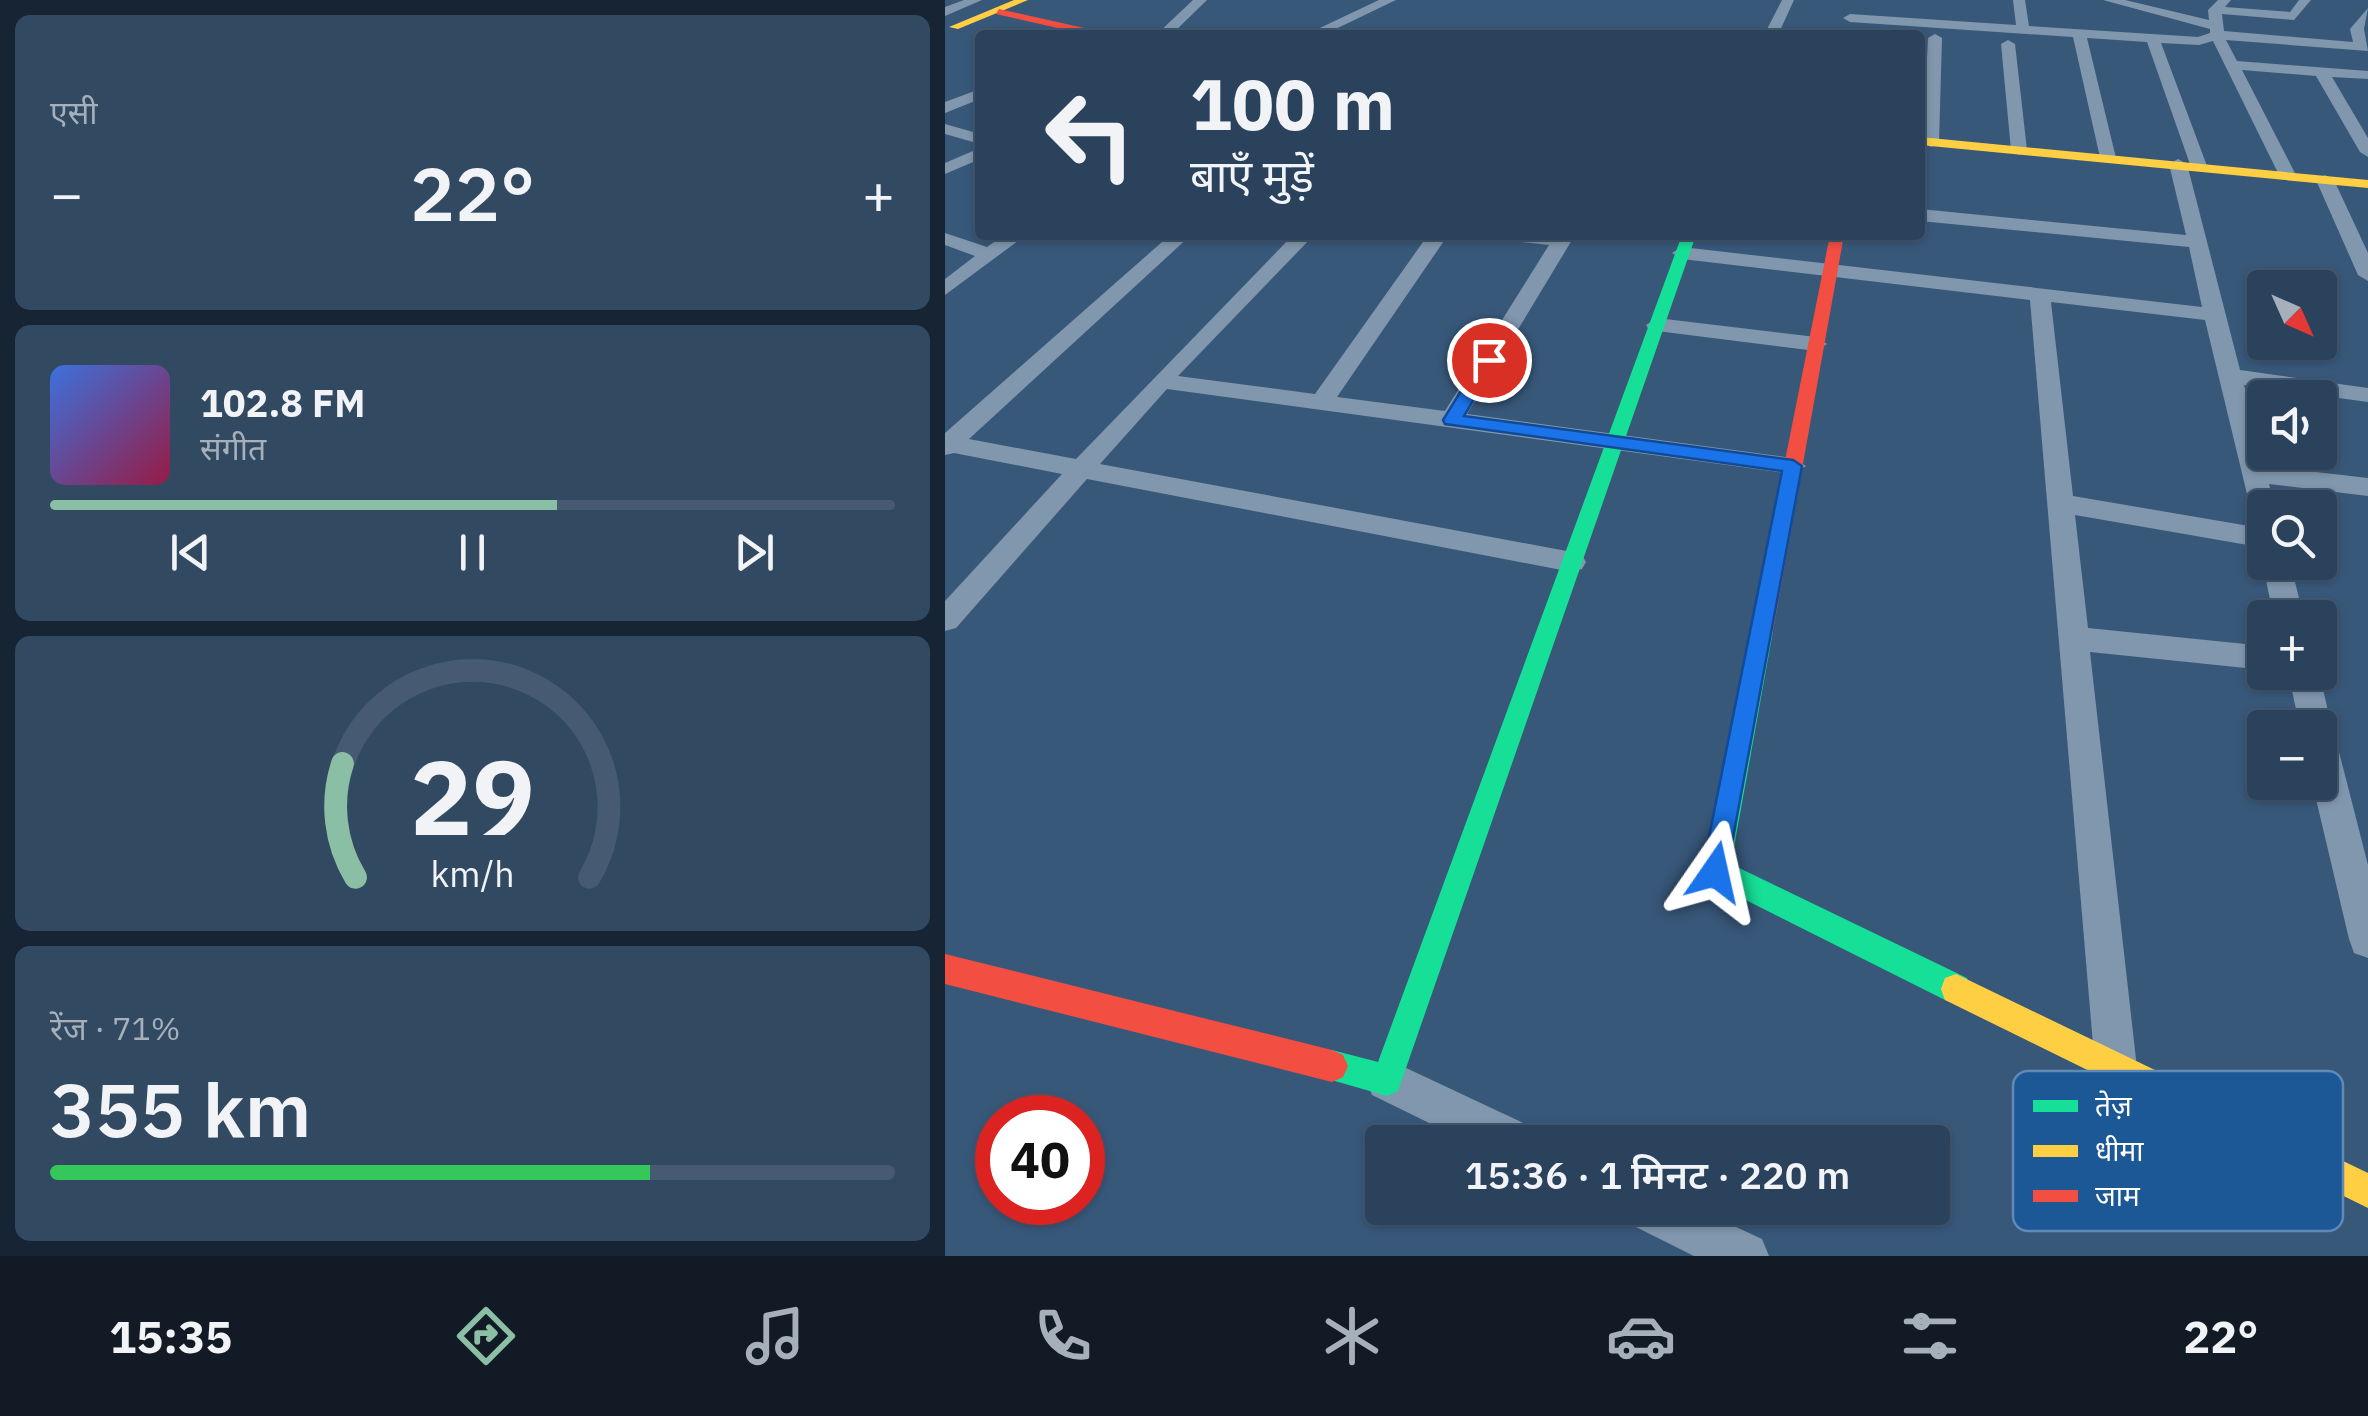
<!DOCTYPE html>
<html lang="hi">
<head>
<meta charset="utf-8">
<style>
  body { margin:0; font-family:"IBM Plex Sans","Noto Sans Devanagari",sans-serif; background:#324962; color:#f1f3f6; height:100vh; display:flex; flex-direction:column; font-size:38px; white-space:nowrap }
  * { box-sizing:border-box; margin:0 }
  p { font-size:32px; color:#a5b0bb }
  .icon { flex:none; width:55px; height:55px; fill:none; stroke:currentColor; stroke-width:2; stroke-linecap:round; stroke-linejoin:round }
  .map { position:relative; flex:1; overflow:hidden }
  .sheet { display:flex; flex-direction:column; gap:15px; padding:15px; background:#172433; width:945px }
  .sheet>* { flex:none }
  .banner { position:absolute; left:30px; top:30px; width:950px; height:210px; border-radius:10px; box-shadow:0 2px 8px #0004,0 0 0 2px #465b72; background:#2a425c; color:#f1f3f6; overflow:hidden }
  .needle { width:65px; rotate:135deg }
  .buttons { position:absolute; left:1302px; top:270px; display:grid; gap:20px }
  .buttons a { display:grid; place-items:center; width:90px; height:90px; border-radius:10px; background:#2a425c; box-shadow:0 2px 8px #0004,0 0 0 2px #465b72; font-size:50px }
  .speed { position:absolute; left:30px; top:1095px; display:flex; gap:20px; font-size:50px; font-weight:700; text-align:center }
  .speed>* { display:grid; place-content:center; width:130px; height:130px; border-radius:50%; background:#2a425c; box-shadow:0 2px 8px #0004,0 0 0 2px #465b72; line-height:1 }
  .speed .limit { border:15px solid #d22; background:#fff; color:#111 }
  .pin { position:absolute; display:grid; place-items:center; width:85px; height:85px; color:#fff; margin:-42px; border:5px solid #fff; border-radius:50%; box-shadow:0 2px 10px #0007 }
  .me { position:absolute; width:110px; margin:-55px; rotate:11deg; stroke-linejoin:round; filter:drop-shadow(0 0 8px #0008) }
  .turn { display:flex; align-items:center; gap:35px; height:210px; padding:0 50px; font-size:45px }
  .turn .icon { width:130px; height:130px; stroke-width:2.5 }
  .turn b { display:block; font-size:70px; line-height:85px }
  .big { font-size:75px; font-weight:600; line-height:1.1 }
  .sheet .tile { flex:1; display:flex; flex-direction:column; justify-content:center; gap:15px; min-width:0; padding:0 35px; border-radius:15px; background:#324962 }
  .sheet .dial { align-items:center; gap:0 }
  .dial svg { height:260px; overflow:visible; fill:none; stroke:#465b72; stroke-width:7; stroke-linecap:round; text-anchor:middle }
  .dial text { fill:#f1f3f6; stroke:none }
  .song { display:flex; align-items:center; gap:30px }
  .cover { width:120px; height:120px; border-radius:15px; background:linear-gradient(135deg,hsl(220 70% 55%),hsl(340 70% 35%)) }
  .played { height:10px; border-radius:5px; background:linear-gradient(90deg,#8abfa5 60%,#465b72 60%) }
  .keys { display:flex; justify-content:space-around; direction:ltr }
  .heat { display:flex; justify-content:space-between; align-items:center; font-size:55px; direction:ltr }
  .charge { height:15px; border-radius:8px; background:linear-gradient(90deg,#34c759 71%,#465b72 0) }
  .trip { position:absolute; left:420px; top:1125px; width:585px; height:100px; border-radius:10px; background:#2a425c; box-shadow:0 2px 8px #0004,0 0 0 2px #465b72; font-weight:600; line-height:100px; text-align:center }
  .menu { display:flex; height:160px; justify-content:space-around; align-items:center; background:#111a25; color:#a5b0bb }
  .menu .icon { width:70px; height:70px }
  .menu .active { color:#8abfa5 }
  .menu b { font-size:45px; color:#f1f3f6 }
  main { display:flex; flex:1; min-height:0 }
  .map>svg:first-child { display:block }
</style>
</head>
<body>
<main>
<section class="sheet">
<div class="tile"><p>एसी</p>
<div class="heat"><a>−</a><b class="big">22°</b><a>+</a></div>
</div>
<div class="tile">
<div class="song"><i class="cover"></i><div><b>102.8 FM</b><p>संगीत</p></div></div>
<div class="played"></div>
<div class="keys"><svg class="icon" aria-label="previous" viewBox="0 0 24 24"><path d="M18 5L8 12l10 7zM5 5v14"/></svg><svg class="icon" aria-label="pause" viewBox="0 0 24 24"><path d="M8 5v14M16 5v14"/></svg><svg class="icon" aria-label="next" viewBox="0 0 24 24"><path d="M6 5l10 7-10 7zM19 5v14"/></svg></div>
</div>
<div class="tile dial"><svg viewBox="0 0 100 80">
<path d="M14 69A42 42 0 1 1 86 69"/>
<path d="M14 69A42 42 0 0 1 10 34" stroke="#8abfa5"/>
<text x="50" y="56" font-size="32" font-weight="700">29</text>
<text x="50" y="72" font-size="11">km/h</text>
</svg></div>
<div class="tile"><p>रेंज · 71%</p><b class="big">355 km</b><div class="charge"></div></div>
</section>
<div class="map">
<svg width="1423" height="1256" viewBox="0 0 1423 1256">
  <rect width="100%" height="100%" fill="#38587a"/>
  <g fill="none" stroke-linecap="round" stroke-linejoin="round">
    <g fill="#8197ad" fill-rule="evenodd">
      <path d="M19,0h18l-37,16v-9z"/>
      <path d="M248,0h14l-36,35h-15z"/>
      <path d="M434,0h17l-73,35h-18z"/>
      <path d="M837,0h12l-16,35h-14z"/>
      <path d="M1068,0h12l4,26 169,11 12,-4v-4l-107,-29h22l84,20 -1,-10 10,-10h13l-6,7 65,5 9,-12h12l-17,20 -72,-6 2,17 129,11 -3,-13 18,-21 -4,21 4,22 -142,-11 11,21 131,10v8l-36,-2 36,61v19l-8,-5 -44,-76 -74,-6 54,105 -9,5 -6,-1 -68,-138 -14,4 -38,-2 46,123 -15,4 -45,-128 -60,-4 29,120 -15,4 -28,-125 -223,-15 -7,-4 7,-4 166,11z"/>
      <path d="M990,34l7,4 -3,104 -8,5 -8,-5 5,-104z"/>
      <path d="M1063,40l7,4 12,106 -8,5 -8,-5 -10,-106z"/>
      <path d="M35,89v10l-35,14v-11z"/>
      <path d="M0,124l35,10v10l-35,-10z"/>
      <path d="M35,148v11l-35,15v-11z"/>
      <path d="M1233,159l9,5 53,206 128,18v14l-124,-17 21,81 103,12v18l-99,-12 6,24h-10v40l-190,-33 13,113 177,18v24l-175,-18 47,416 -6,15 -15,6 -15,-6 -6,-15 -65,-768 -348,-41 -10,-6 10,-6 520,60 -13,-60 -269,-26v-12l266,26 -17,-71zM1106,302l154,18 50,207 -182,-31z"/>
      <path d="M1380,175l9,5 34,73v28l-10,-6 -42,-95z"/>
      <path d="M0,233l42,14 17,-12h22l-81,60v-16l30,-23 -30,-11z"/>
      <path d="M225,235h21l-222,204 107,20 217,-224h21l-136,141 137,18 113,-159h20l-111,162 108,14 104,-166 -38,-4 -10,-6h74l-108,179 326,44 13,8 -13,8 -626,-85 -67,75 472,88 10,3 4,7 -4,7 -10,3 -485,-93 -131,149 -11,3v-30l117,-127 -108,-21 -9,2v-22z"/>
      <path d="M712,318l159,19 11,7 -11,7 -167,-21 -3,-5z"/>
      <path d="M1320,557v5h25l14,56h-30l-12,-56z"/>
      <path d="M1343,672h31l13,56 -2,5 7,11 31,121v93l-14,-5 -5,-14 -37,-157h8v-54h-20z"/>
      <path d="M442,1059l143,67 6,16h-68l-96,-47 -6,-15 6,-15z"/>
      <path d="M678,1208h72l67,31 7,17h-75l-64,-32z"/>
    </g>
    <g fill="#16e098" fill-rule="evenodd">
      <path d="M737,235h14l-298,856 -11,5 -66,-19 -5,-11 5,-11 11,-5 46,12z"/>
      <path d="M817,622l8,3 3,6 -42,233 236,114 4,11 -4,11 -11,4 -11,-4 -239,-120 -4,-9 49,-240 3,-6z"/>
    </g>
    <g fill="#ffcf43" fill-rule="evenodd">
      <path d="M69,0h14l-70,29 -9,-2z"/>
      <path d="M975,137l448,43v8l-448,-43z"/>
      <path d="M1011,974l412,199v35l-423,-208 -4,-11 4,-11z"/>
    </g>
    <g fill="#f24e42" fill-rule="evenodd">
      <path d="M54,9l103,23 5,3h-19l-92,-21z"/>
      <path d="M885,235h14l-71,396 -3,6h-16l-3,-6z"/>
      <path d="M0,954l387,96 11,5 5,11 -5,11 -11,5 -387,-98z"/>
    </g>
  </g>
  <path fill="#1a73e8" stroke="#114b97" stroke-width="2.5" d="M544,355l8,5 -33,56 329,44 9,6 -77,415 -10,4 -9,-4 -4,-9 80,-401 -337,-47 -2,-4 37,-60z"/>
  <rect x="1068" y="1071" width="330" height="160" rx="15" fill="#1c5796" stroke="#6089b6" stroke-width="2.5"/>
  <rect x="1088" y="1100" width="45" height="12" fill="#16e098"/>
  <rect x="1088" y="1145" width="45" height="12" fill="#ffcf43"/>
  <rect x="1088" y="1190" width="45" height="12" fill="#f24e42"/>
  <g font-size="28" fill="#fff">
    <text x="1150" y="1116">तेज़</text>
    <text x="1150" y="1161">धीमा</text>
    <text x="1150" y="1206">जाम</text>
  </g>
</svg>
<div class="buttons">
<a><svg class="needle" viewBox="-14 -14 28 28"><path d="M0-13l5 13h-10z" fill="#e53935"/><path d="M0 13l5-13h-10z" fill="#a5b0bb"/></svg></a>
<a><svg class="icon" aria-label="sound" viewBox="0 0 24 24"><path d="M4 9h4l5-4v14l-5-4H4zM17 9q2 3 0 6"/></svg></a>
<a><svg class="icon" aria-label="search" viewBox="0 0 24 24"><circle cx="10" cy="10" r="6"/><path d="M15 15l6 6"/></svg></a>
<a>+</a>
<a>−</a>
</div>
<div class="speed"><div class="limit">40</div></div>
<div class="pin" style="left:544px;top:360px;background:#d93025"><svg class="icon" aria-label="arrive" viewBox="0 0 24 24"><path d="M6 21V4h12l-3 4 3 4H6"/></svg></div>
<svg class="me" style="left:770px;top:872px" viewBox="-20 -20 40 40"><path d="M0-17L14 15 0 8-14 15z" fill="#1a73e8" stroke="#fff" stroke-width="4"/></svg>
<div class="trip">15:36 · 1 मिनट · 220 m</div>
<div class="banner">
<div class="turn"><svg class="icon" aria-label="left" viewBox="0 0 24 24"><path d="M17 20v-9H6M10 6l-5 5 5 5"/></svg><div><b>100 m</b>बाएँ मुड़ें</div></div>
</div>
</div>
</main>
<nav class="menu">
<b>15:35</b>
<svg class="icon active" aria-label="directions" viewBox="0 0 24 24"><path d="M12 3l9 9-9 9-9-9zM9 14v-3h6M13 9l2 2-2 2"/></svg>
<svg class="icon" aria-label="music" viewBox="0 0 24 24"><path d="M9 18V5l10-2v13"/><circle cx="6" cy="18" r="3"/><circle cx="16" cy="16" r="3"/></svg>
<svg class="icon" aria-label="phone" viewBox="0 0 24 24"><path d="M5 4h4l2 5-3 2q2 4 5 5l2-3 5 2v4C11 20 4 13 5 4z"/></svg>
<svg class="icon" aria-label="climate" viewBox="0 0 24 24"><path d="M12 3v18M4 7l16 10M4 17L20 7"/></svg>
<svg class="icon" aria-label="car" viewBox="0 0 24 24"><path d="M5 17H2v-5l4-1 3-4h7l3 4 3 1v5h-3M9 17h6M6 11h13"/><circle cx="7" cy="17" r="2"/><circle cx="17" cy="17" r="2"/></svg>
<svg class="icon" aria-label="filters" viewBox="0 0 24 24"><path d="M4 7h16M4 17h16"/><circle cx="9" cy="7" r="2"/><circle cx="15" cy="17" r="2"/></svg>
<b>22°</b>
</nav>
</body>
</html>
